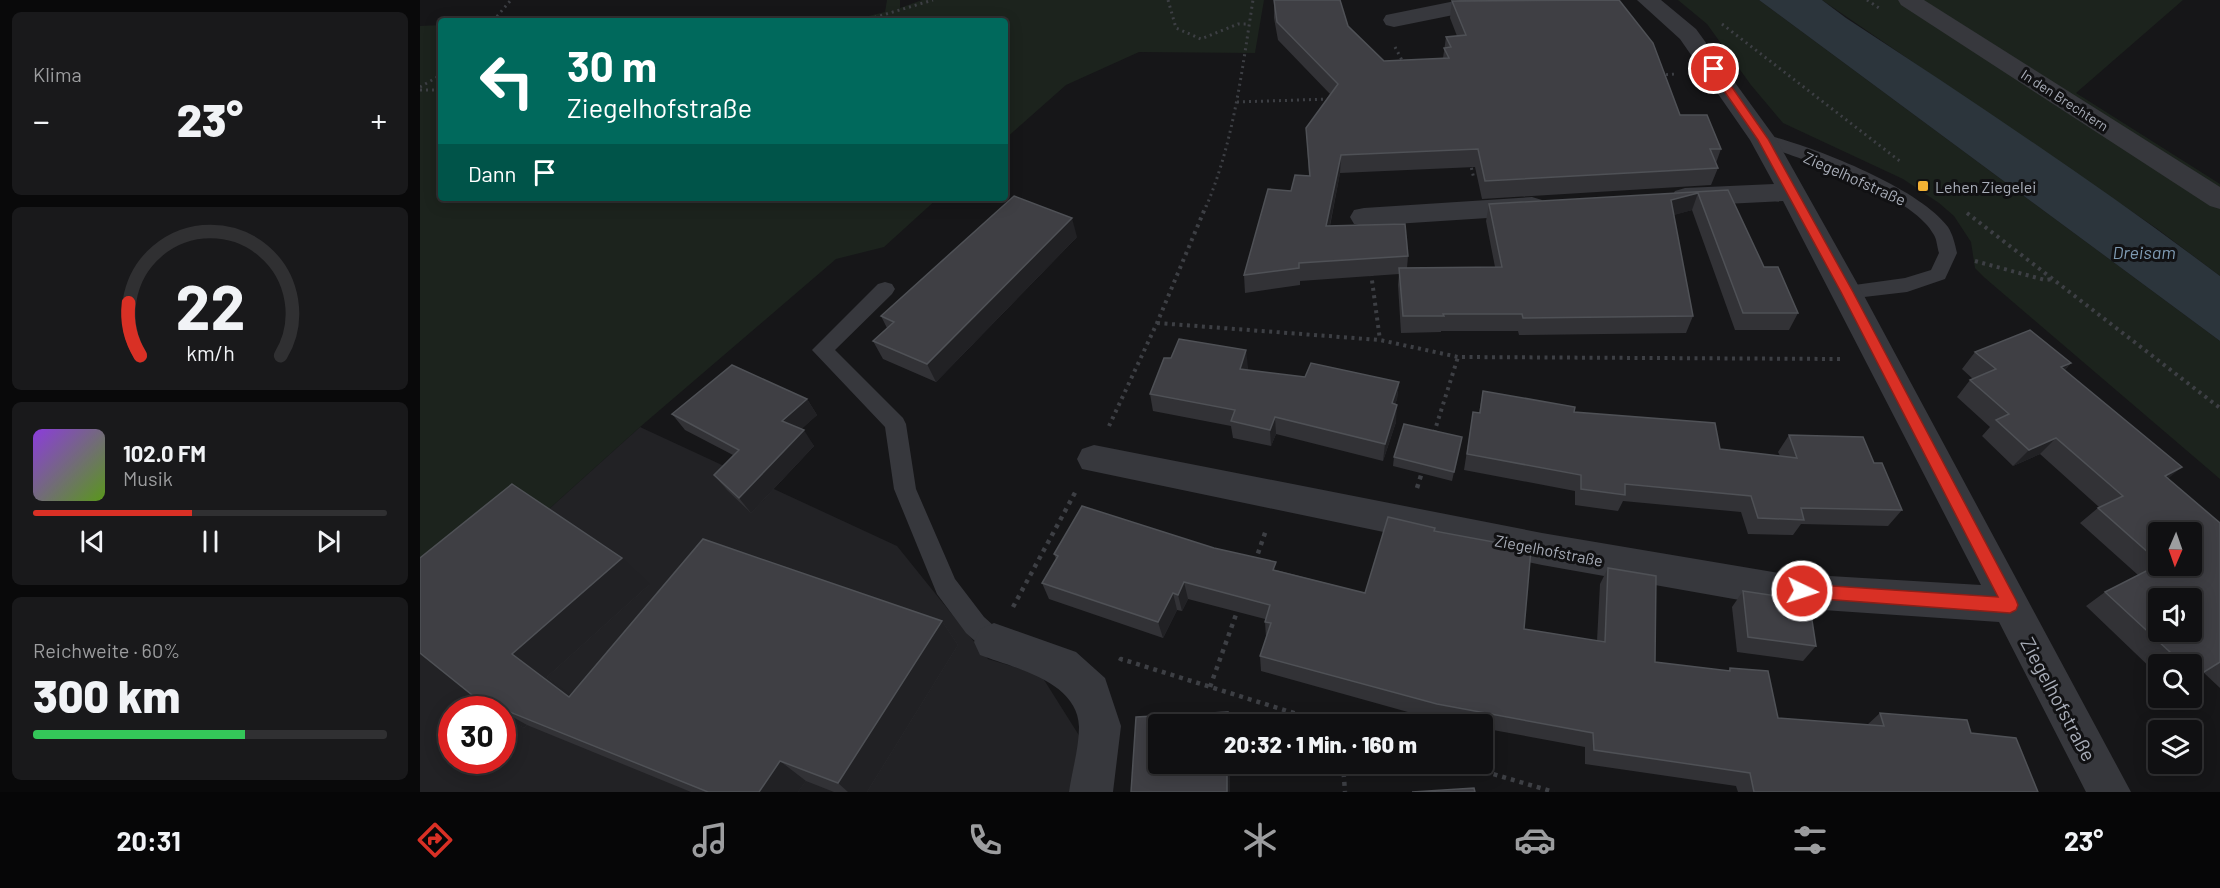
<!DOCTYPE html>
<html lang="de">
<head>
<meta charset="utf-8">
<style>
  body { margin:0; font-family:Barlow,sans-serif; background:#19191b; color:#f1f3f6; height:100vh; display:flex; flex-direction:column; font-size:22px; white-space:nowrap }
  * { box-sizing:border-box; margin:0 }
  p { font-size:20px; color:#9c9d9f }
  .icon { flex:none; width:33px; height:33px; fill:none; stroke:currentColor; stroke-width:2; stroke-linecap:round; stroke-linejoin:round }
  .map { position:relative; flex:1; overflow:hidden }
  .side { display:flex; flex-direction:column; gap:12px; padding:12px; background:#09090a; width:420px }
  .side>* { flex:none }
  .guide { position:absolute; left:18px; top:18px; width:570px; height:183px; border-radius:6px; box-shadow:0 3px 15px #0003,0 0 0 2px #303032; background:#00695c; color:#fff; overflow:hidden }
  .needle { width:39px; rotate:182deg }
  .tools { position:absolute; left:1728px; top:522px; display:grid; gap:12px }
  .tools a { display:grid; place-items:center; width:54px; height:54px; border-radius:6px; background:#101012; box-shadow:0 3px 15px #0003,0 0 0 2px #303032; font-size:30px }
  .speed { position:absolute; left:18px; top:696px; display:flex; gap:12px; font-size:30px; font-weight:700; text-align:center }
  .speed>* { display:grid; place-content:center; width:78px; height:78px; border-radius:50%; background:#101012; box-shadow:0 3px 15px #0003,0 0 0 2px #303032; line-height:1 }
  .speed .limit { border:9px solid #d22; background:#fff; color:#111 }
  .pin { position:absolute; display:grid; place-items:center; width:51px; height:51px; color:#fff; margin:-26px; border:3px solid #fff; border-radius:50%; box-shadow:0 2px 6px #0007 }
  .me { position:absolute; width:66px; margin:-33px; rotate:94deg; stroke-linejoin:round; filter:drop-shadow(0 0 4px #0008) }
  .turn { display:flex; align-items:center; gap:21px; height:126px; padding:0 30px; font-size:27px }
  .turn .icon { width:78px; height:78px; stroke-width:2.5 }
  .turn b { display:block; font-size:42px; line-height:51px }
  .then { display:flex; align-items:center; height:57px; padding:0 30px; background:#0003; gap:12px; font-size:22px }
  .big { font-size:45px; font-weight:800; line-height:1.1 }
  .side .card { flex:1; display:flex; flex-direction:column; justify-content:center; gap:9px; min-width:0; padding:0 21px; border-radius:9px; background:#19191b }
  .side .dial { align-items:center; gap:0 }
  .dial svg { height:156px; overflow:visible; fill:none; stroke:#303032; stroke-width:7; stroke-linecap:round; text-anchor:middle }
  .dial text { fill:#f1f3f6; stroke:none }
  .song { display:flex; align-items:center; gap:18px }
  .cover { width:72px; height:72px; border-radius:9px; background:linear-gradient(135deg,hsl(270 70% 55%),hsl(90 70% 35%)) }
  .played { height:6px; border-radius:3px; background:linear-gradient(90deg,#d93025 45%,#303032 45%) }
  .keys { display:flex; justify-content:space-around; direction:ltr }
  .heat { display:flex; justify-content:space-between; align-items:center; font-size:33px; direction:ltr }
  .charge { height:9px; border-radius:4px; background:linear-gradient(90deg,#34c759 60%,#303032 0) }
  .trip { position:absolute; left:728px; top:714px; width:345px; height:60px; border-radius:6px; background:#101012; box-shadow:0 3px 15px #0003,0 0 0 2px #303032; font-weight:800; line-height:60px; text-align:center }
  .menu { display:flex; height:96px; justify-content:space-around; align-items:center; background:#060607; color:#9c9d9f }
  .menu .icon { width:42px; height:42px }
  .menu .selected { color:#d93025 }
  .menu b { font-size:27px; color:#f1f3f6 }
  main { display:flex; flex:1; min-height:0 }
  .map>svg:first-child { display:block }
</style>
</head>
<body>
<main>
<section class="side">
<div class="card"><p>Klima</p>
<div class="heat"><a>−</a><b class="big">23°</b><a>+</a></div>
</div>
<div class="card dial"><svg viewBox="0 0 100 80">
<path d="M14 69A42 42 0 1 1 86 69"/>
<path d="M14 69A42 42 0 0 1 8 42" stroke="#d93025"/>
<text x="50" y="56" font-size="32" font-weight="700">22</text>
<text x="50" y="72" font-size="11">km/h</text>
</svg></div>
<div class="card">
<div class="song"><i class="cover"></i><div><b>102.0 FM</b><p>Musik</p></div></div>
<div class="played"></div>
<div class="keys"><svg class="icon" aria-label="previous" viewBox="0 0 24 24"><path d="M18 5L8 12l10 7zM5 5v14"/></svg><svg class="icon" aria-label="pause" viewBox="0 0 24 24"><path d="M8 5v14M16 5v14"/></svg><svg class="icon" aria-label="next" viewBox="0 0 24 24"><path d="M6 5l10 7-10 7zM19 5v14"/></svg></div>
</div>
<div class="card"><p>Reichweite · 60%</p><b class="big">300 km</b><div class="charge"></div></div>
</section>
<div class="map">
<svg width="1800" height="792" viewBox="0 0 1800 792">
  <rect width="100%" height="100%" fill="#161618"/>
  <path fill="#222225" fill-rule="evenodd" d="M220,427l257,119 91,113 53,16 39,62 -10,55h-650v-167zM32,710h50v50h-50z"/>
  <g fill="#1c231d">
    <path d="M467,0h13v8l22,-8h342l-9,53 -116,-1 -73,33 -61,54v-118h-157l37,-9z"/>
    <path d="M1258,0h81l461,341v138l-235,-201 -10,-10 -4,-26 -17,-26 -15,-13 -36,-24 -120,-56 -32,-38 -44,-61z"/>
    <path d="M1402,0h361l-107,93 144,91v92l-64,-48z"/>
    <path d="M21,25v173h497l-54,49 -48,12 -196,168 -220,198v-599z"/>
  </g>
  <path fill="#2c353c" d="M1339,0h63l24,18c127,83 253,167 374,258v65z"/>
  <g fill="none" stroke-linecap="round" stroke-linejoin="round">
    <g stroke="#3d3f44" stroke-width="3" stroke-dasharray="2 4" stroke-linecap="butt">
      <path d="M748,0l8,28 25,11 37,-15h11"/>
      <path d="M1447,0l12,8"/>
      <path d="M73,21l18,-21"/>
      <path d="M443,21l70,-21"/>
      <path d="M1302,24l179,138"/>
      <path d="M975,47l9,17"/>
      <path d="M1240,75l16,-1"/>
      <path d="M0,87l21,-12"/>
      <path d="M0,90h21"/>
      <path d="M817,102l93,-3"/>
      <path d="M1050,162l4,17"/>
      <path d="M786,207c28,-66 36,-137 47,-207"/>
    </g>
    <g stroke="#3d3f44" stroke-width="4" stroke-dasharray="3 4.5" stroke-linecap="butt">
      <path d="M1547,213l253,195"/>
      <path d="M1555,261l70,19 7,-1"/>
      <path d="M951,273l9,67"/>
      <path d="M737,323l223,17 78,17 382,2"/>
      <path d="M689,426l48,-103 49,-117"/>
      <path d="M1014,433l24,-76"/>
    </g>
    <g stroke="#3d3f44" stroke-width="4.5" stroke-dasharray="4 5" stroke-linecap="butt">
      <path d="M997,488l6,-19"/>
      <path d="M835,562l11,-32"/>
      <path d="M593,607l64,-118"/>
      <path d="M700,661l1,-2 208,65"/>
      <path d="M790,687l28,-78"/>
      <path d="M923,764l2,28"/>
      <path d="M1039,764l95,28"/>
    </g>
    <g fill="#37383d" fill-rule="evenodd">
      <path d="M1343,134c49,12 155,53 185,93 5,8 7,17 9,26l-12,26 -38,13 -60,7 -7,-2 -3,-5 3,-5 65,-9 26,-8 8,-17c-2,-6 -2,-13 -5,-18 -21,-41 -134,-76 -177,-92l-2,-4 2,-4z"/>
      <path d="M465,282l7,2 3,5 -3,5 -57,56 68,68 3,6 10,65 39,90 29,38 19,17 4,8 -4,8 -9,4 -9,-4 -19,-17 -29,-39 -43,-105 -9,-62 -73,-77 66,-66z"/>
    </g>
    <g fill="#37383d" fill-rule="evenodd">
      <path d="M1040,0h44l-3,5 -8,2 -99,20 -8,-2 -3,-5 3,-5z"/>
      <path d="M1217,0h24l35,29 80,110 86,153 269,500h-45l-87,-170 -220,-15 -237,-42 -460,-96 -5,-10 5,-10 12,-4 448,88 237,40 202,12 -198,-384 -98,5 -10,-3 -4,-6 4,-6 10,-3 89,-4 -24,-44 -70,-101z"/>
      <path d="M1478,0h26l296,187v22l-10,-3 -309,-201z"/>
      <path d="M1112,197l10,3 4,6 -4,6 -10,3 -168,11 -10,-2 -4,-7 4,-7 10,-2z"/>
      <path d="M574,623l82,29 29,26 16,48 -8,66h-44c3,-21 10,-44 10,-65 -1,-46 -65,-59 -99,-72l-6,-13 6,-13z"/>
    </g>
  </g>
  <g fill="#323236" fill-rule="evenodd">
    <path d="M854,1l74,25 36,35 59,-3 3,-21 11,-1 -7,-18 2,-17 228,114 41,34 -5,14 2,5 -7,17 -229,14 -7,-32 -135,6 -10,53 78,30 -1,12 88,-1 -9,-46 3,-17 239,-14 36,77 34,46 -9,17h-54l-43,-120 -19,5 20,101 -7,17 -167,2 -1,-4h-77v1l-40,1 -3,-48 1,-11 -99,7v4l-55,8 -1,-18 47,-84 18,-15 -3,-48 24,-34 -52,-54 -4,-22z"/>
    <path d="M657,237l-141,145 -53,-23 -10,-18 14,-13 -6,-12z"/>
    <path d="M1555,352l96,11 -6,7 104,109 51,44v165l-17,-16 -11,8v-16h-34v11l-72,-69 19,-14 33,-17 -58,-52 19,-16 -59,-53 -27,12 -31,-30 8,-9 -33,-30 13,-17 3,-1 -11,-10zM1738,532l34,34h-34z"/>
    <path d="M751,358l77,9 -1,3 58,7 94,5 -2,17 -2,5 1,18 -13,39 -107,-27 -5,12 -38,-8 -2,-12 -78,-15 -3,-17z"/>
    <path d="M1063,391l91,21 146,37 60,7 -2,-4 11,-17 85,28 28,47 -14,16 -87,-2 -8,11 -45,-1 -7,-22 -118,-11 -5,10 -43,-6v-14l-111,-21 9,-58 6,1z"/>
    <path d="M387,399l10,16 -16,14 13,17 -63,67 -24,-23 -13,-15 19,-20 -48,-25 -13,-16z"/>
    <path d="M1042,437l-10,44 -59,-15 1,-9z"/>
    <path d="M1014,531l90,98 73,12 3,-57 8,-16 47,94 73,9 2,-3 48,50 89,7 13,-12 91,20 67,59h-300l-2,-6 -151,-22v-17l-103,-19v-4h-19l-30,-5 -172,-48 -1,-15 6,-19 -1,-15v-3l-77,-20 -6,12 -5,-1 -14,28 -114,-39 -7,-16 14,-24 -2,-5 222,16 89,23z"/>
    <path d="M230,584l-103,93 23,18 372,-74 16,24 -91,147h-33l-28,-11 -8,11h-107l-164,-67 -3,3 -22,-12v-6h-10l-5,-3z"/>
    <path d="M1323,591l73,55 -13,15 -66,-9 -5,-45z"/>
  </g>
  <g fill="#212124">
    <path d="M921,155l-1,18 -14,71v-18z"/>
    <path d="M1278,193l-6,17 -28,8 7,-18z"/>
    <path d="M652,218l5,19 -141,145 -9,-18z"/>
    <path d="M826,350l2,17 -7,19 -1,-17z"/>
    <path d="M1651,363l-16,17 6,-13z"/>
    <path d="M979,382l-2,17 -7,21 2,-17z"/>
    <path d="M387,399l10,16 -24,22 -11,-16z"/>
    <path d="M977,405l-1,17 -13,39 2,-17z"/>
    <path d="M855,417l1,17 -5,12 -1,-16z"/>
    <path d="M384,430l10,16 -63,67 -12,-15z"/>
    <path d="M1636,438l-16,16 -27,12 16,-16z"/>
    <path d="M1762,467l-19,16 2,-7z"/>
    <path d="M202,558l28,26 -103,93 55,41 -33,-21 -57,-43z"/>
    <path d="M764,582l4,17 -6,12 -4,-16z"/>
    <path d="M753,593l4,17 -14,28 -5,-16z"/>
    <path d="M522,621l16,24 -91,147h-19l-10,-9z"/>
    <path d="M70,704l10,6h-8l-5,-3z"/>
    <path d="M82,711l25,14 -3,3 -22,-12z"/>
    <path d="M360,761l26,20 -8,11h-39z"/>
    <rect x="807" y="764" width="3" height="28"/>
  </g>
  <g fill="#3f3f44" stroke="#4f5156" stroke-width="1.5" fill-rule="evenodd">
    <path d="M854,0h66l8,26 36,35 65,-3 -5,-10 7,-1 -5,-10 20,-2 -14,-34 167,-1 34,43 27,72h27l14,34h-11l8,19 -233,13 -7,-32 -137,6 -15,71 79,-2 3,32 -109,7v5l-55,7 24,-86 23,2 4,-16 15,1 -4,-48 32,-44 -61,-62z"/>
    <path d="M1308,190l36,77h14l20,46h-55l-45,-120 -27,7 22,116 -170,2 -1,-4h-79l1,2h-41l-4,-48 103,-1 -13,-63z"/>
    <path d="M594,196l58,22 -145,146 -54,-23 21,-19 -13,-6z"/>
    <path d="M1610,330l41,33 -10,4 121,100 -17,9 55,47v139l-24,15 -4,-5v-8h-9l-78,-72 53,-27 34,1v-34h-34v29l-60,-53 25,-12 -67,-58 -27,12 -33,-30 13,-6 -39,-34 26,-11 -21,-17zM1738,598h34v34h-34z"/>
    <path d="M759,339l67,11 -6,19 65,8 6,-14 88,19 -7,21 5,2 -12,39 -110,-27 -5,13 -39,-9 4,-11 -85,-16 14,-36h7z"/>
    <path d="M312,365l75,34 -25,22 22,9 -65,68 -25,-23 25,-25 -67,-36z"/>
    <path d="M1063,391l92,16 -1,5 141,11 5,26 77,9 -8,-23 74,2 11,26h8l20,47 -101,-2 3,12 -46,-2 -7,-22 -126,-12v11l-44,-6v-14l-114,-21 6,-42 7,1z"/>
    <path d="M984,424l58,13 -8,35 -60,-15z"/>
    <path d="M92,484l110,74 -110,96 57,43 134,-158 239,82 -104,162 -58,-22 -21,31h-51l-218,-88 -3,3 -67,-54v-95z"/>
    <path d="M662,506l132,42 62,14 -3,8 92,23 23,-76 47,11 -1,3 97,18 -7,80 81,13 3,-74 48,8 -1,86 75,9v-3l38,3 10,47 106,8 -4,-13 87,7 4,13 45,5 22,54h-284l-4,-19 -156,-23 -1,-17 -156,-29 -177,-48 11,-33 -6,-1 5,-17 -86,-23 -6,13 -5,-2 -15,29 -116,-39 16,-27 -4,-2z"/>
    <path d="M1323,591l66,10 7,45 -68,-9z"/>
    <path d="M808,712v12h-70v40h69v28h-96l5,-75z"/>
    <path d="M1054,788l1,4h-63z"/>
  </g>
  <path fill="#d93025" stroke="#8d1f18" stroke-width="1.5" d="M1291,67h7l50,72 85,153 163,308 2,5 -2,5 -6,3 -214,-16 -2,-6 2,-5 6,-2 196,13 -157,-305 -83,-152 -49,-71z"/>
  <rect fill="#f2b134" stroke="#111113" stroke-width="2" x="1497" y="180" width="12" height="12" rx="3"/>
  <g text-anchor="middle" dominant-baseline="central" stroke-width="6" stroke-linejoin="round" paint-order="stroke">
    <g font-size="14" fill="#a8adb8" stroke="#111113">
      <text transform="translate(1645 100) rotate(33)">In den Brechtern</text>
    </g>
    <g font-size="16" fill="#a8adb8" stroke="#111113">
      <text transform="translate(1435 178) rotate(24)">Ziegelhofstraße</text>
      <text transform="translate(1129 550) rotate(11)">Ziegelhofstraße</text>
    </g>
    <g font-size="16" fill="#a8adb8" stroke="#111113" text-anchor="start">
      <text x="1515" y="186">Lehen Ziegelei</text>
    </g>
    <g font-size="18" font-style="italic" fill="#7f9bb3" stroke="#111113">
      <text x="1724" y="252">Dreisam</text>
    </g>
    <g font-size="20" fill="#a8adb8" stroke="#111113">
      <text transform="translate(1639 699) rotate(62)">Ziegelhofstraße</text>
    </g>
  </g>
</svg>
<div class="tools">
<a><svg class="needle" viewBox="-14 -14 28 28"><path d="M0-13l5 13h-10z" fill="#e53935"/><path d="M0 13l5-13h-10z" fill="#9c9d9f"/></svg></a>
<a><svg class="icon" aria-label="sound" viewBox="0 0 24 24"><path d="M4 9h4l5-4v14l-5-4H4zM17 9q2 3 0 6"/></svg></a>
<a><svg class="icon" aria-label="search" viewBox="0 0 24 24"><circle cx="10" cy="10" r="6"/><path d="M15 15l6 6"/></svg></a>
<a><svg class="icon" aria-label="layers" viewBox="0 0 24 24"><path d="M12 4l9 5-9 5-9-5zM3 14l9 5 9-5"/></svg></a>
</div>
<div class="speed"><div class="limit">30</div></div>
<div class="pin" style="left:1294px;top:69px;background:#d93025"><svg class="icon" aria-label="arrive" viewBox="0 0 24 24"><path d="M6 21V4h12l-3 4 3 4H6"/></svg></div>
<svg class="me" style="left:1382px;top:591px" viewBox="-20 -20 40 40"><circle r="17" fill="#d93025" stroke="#fff" stroke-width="3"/><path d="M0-11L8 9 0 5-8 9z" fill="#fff"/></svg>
<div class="trip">20:32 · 1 Min. · 160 m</div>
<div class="guide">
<div class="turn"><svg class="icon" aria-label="left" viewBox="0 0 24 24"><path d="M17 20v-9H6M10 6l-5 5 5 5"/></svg><div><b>30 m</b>Ziegelhofstraße</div></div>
<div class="then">Dann<svg class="icon" aria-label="arrive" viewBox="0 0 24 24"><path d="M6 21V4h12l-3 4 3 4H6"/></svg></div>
</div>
</div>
</main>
<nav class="menu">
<b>20:31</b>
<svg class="icon selected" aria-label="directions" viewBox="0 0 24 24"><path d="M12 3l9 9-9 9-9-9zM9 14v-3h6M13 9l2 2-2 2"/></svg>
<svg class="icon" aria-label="music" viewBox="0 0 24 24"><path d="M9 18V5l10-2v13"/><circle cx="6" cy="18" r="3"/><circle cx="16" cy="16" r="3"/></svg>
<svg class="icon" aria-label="phone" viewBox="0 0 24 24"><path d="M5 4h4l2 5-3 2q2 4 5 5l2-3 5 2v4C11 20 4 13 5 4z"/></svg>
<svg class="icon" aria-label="climate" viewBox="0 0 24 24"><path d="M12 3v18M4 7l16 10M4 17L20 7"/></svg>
<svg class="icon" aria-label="car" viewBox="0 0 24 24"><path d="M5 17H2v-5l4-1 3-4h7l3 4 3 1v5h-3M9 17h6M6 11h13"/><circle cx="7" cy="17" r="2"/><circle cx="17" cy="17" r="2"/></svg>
<svg class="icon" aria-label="filters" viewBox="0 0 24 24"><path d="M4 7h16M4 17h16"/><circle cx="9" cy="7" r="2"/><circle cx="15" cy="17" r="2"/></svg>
<b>23°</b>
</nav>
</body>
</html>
